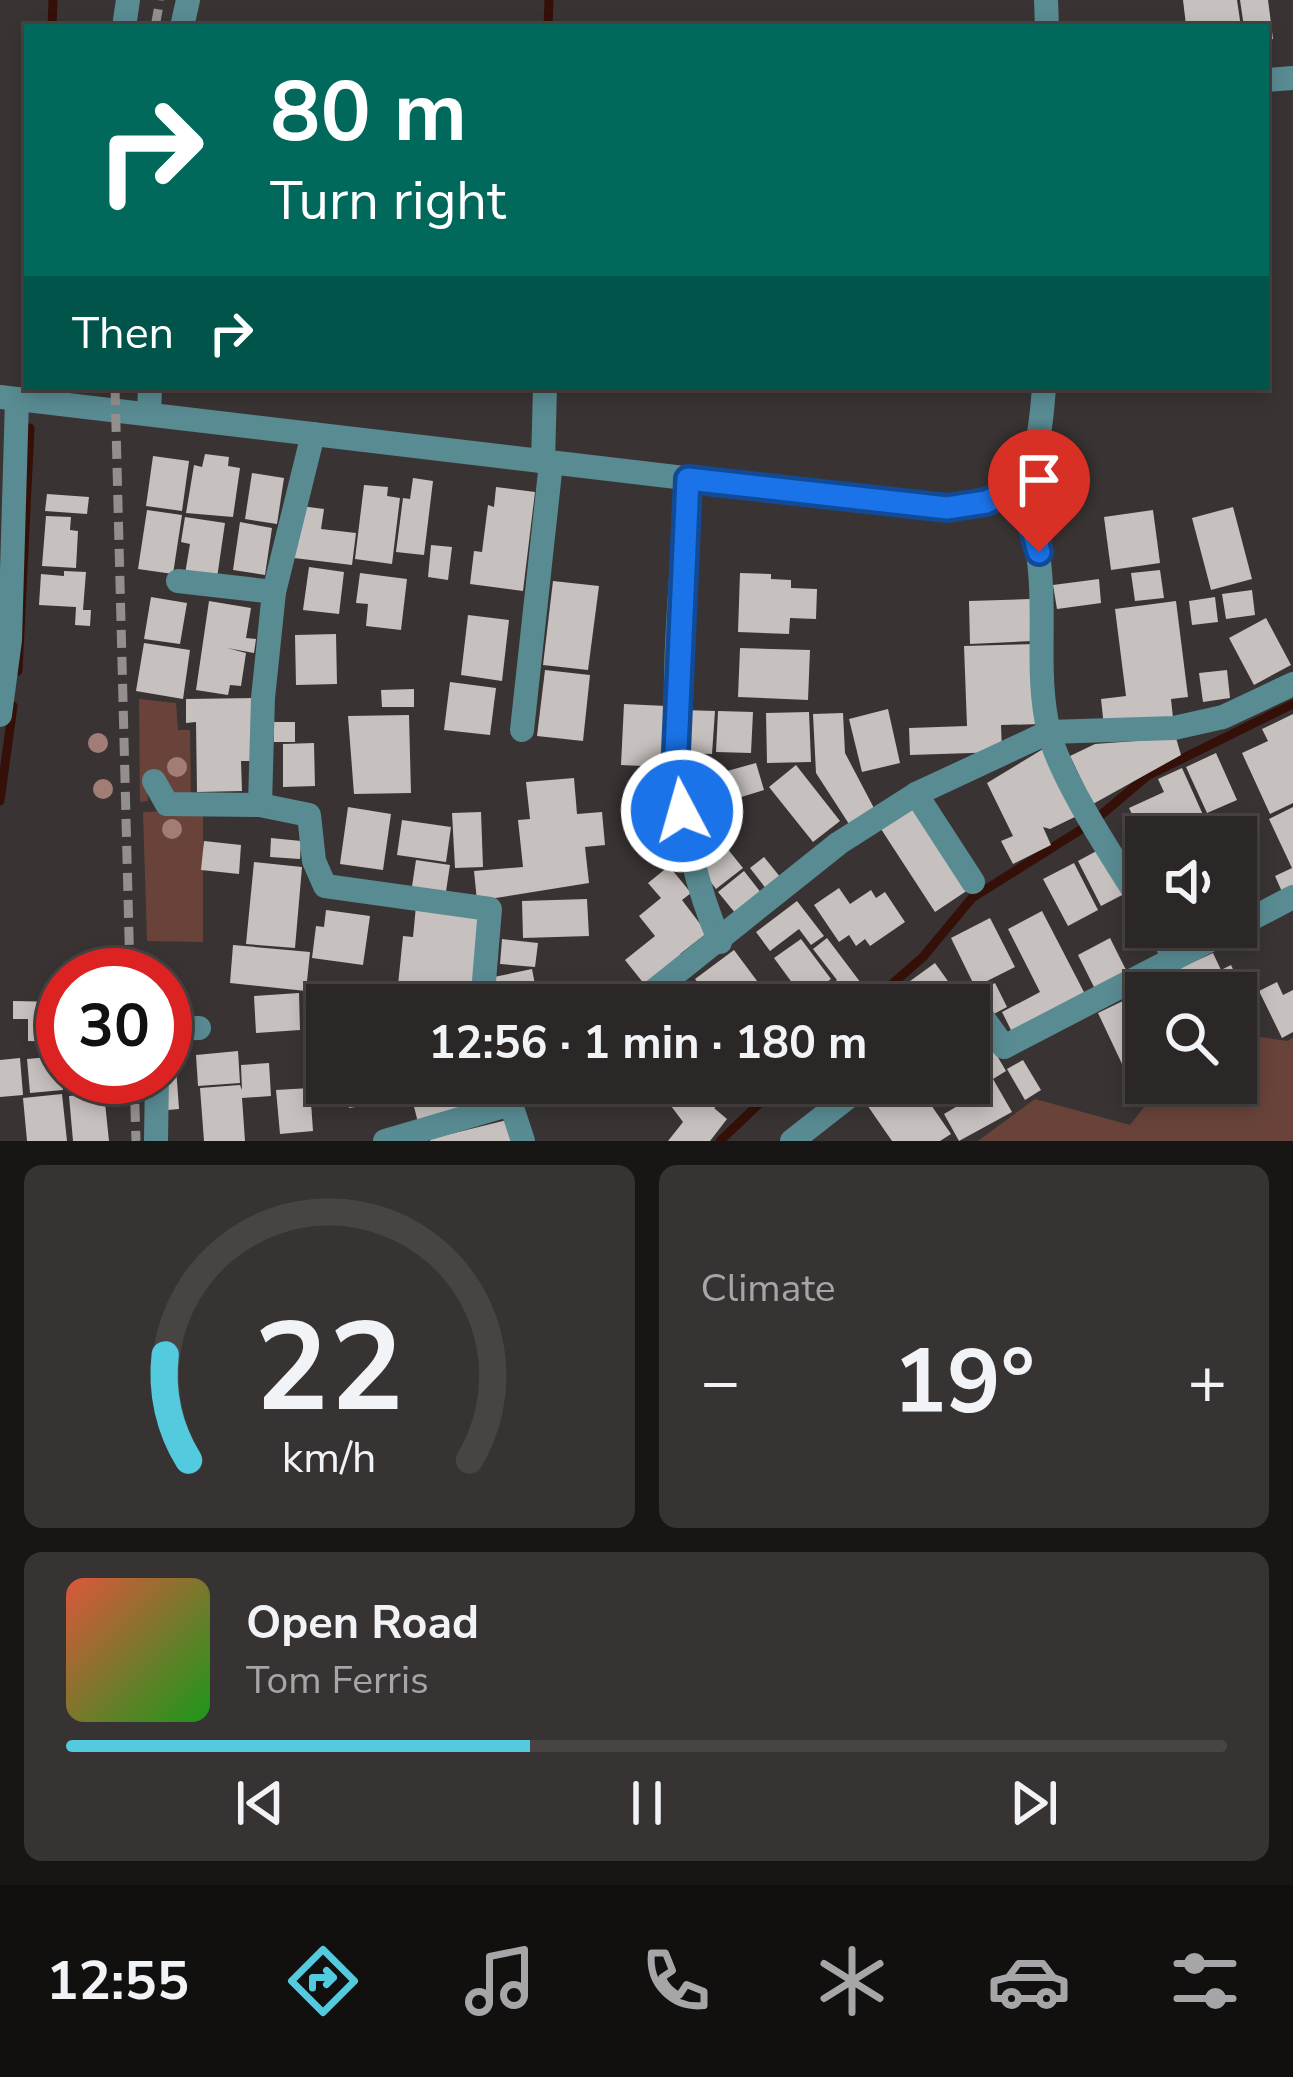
<!DOCTYPE html>
<html lang="en">
<head>
<meta charset="utf-8">
<style>
  body { margin:0; font-family:"Nunito Sans",sans-serif; background:#373332; color:#f1f3f6; height:100vh; display:flex; flex-direction:column; font-size:45px; white-space:nowrap }
  * { box-sizing:border-box; margin:0 }
  p { font-size:39px; color:#a6a5a7 }
  .icon { flex:none; width:66px; height:66px; fill:none; stroke:currentColor; stroke-width:2; stroke-linecap:round; stroke-linejoin:round }
  .map { position:relative; height:1141px; overflow:hidden }
  .panel { display:flex; flex-direction:column; gap:24px; padding:24px; background:#181515; flex:1 }
  .panel>* { flex:none }
  .banner { position:absolute; left:24px; top:24px; width:1245px; height:366px; border-radius:0px; box-shadow:0 6px 18px #0003,0 0 0 3px #474443; background:#00695c; color:#fff; overflow:hidden }
  .fabs { position:absolute; left:1125px; top:816px; display:grid; gap:24px }
  .fabs a { display:grid; place-items:center; width:132px; height:132px; border-radius:0px; background:#2b2726; box-shadow:0 6px 18px #0003,0 0 0 3px #474443; font-size:60px }
  .speed { position:absolute; left:36px; top:948px; display:flex; gap:24px; font-size:60px; font-weight:700; text-align:center }
  .speed>* { display:grid; place-content:center; width:156px; height:156px; border-radius:50%; background:#2b2726; box-shadow:0 6px 18px #0003,0 0 0 3px #474443; line-height:1 }
  .speed .limit { border:18px solid #d22; background:#fff; color:#111 }
  .pin { position:absolute; display:grid; place-items:center; width:102px; height:102px; color:#fff; margin:-123px -51px; border-radius:50% 50% 50% 0; rotate:-45deg; box-shadow:0 0 12px #0007 }
  .pin .icon { rotate:45deg }
  .me { position:absolute; width:132px; margin:-66px; rotate:354deg; stroke-linejoin:round; filter:drop-shadow(0 0 9px #0008) }
  .turn { display:flex; align-items:center; gap:42px; height:252px; padding:0 48px; font-size:54px }
  .turn .icon { width:156px; height:156px; stroke-width:2.5 }
  .turn b { display:block; font-size:84px; line-height:102px }
  .then { display:flex; align-items:center; height:114px; padding:0 48px; background:#0003; gap:24px; font-size:45px }
  .big { font-size:90px; font-weight:700; line-height:1.1 }
  .panel .card { flex:1; display:flex; flex-direction:column; justify-content:center; gap:18px; min-width:0; padding:0 42px; border-radius:18px; background:#373332 }
  .panel .dial { align-items:center; gap:0 }
  .dial svg { height:312px; overflow:visible; fill:none; stroke:#474443; stroke-width:7; stroke-linecap:round; text-anchor:middle }
  .dial text { fill:#f1f3f6; stroke:none }
  .song { display:flex; align-items:center; gap:36px }
  .cover { width:144px; height:144px; border-radius:18px; background:linear-gradient(135deg,hsl(10 70% 55%),hsl(120 70% 35%)) }
  .played { height:12px; border-radius:6px; background:linear-gradient(90deg,#54cade 40%,#474443 40%) }
  .keys { display:flex; justify-content:space-around; direction:ltr }
  .heat { display:flex; justify-content:space-between; align-items:center; font-size:66px; direction:ltr }
  .panel .tiles { flex:1; display:grid; gap:24px; grid-template-columns:1fr 1fr }
  .card:last-child { grid-column:span 2 }
  .trip { position:absolute; left:306px; top:984px; width:684px; height:120px; border-radius:0px; background:#2b2726; box-shadow:0 6px 18px #0003,0 0 0 3px #474443; font-weight:700; line-height:120px; text-align:center }
  .tab-bar { display:flex; height:192px; justify-content:space-around; align-items:center; background:#11100f; color:#a6a5a7 }
  .tab-bar .icon { width:84px; height:84px }
  .tab-bar .active { color:#54cade }
  .tab-bar b { font-size:54px; color:#f1f3f6 }
  .map>svg:first-child { display:block }
</style>
</head>
<body>
<div class="map">
<svg width="1293" height="1141" viewBox="0 0 1293 1141">
  <rect width="100%" height="100%" fill="#393433"/>
  <g fill="#69433a">
    <path d="M139,699l37,4 2,27h12l1,69 -18,-1 -26,-22 1,25 -8,1z"/>
    <path d="M203,810v132l-56,-1 -4,-129z"/>
    <path d="M1246,1035l42,6 5,-4v104h-315l57,-42 95,26 33,-42h73v-46z"/>
  </g>
  <g fill="none" stroke-linecap="round" stroke-linejoin="round">
    <g stroke="#341008" stroke-width="9">
      <path d="M52,27l1,-27"/>
      <path d="M548,27l1,-27"/>
      <path d="M18,671l12,-243"/>
      <path d="M0,801l13,-95"/>
      <path d="M1101,815l46,-39 146,-72"/>
      <path d="M868,1005l55,-48 49,-59 113,-71"/>
      <path d="M720,1141l61,-58"/>
    </g>
  </g>
  <g fill="#c6c0be">
    <path d="M1183,0h54l4,27 -55,-2z"/>
    <path d="M1240,0h28l5,39 -7,1v-13h-22z"/>
    <path d="M205,454l24,3 -1,9 12,2 -7,49 -47,-4 8,-48 8,2z"/>
    <path d="M153,456l36,5 -7,50 -36,-5z"/>
    <path d="M252,473l32,5 -7,46 -32,-5z"/>
    <path d="M413,478l20,3 -9,74 -28,-3 7,-54 7,1z"/>
    <path d="M364,485l24,2 -1,9 13,2 -8,66 -37,-5z"/>
    <path d="M496,487l39,5 -12,99 -53,-7 4,-33 8,1 6,-47 6,2z"/>
    <path d="M47,494l42,3 -2,17 -42,-3z"/>
    <path d="M301,506l23,3 -3,20 35,4 -4,32 -58,-7z"/>
    <path d="M1233,507l19,72 -41,11 -19,-72z"/>
    <path d="M147,510l35,5 -9,59 -35,-5z"/>
    <path d="M1153,510l7,53 -49,7 -7,-53z"/>
    <path d="M46,516l25,1 -1,13 8,1 -2,37 -34,-2z"/>
    <path d="M185,517l40,6 -8,55 -32,-4 5,-30 -9,-2z"/>
    <path d="M240,522l32,6 -7,47 -32,-5z"/>
    <path d="M431,545l21,2 -4,33 -20,-3z"/>
    <path d="M309,567l35,5 -5,42 -36,-4z"/>
    <path d="M1160,570l4,28 -29,3 -4,-28z"/>
    <path d="M64,571l22,1 -3,38h8l-1,16 -15,-1 1,-18 -37,-2 2,-31 23,2z"/>
    <path d="M360,573l47,6 -6,51 -35,-4 2,-22 -12,-1z"/>
    <path d="M740,573l31,1v5l20,1v8l26,1 -1,30 -26,-1 -1,16 -51,-2z"/>
    <path d="M1099,579l2,24 -44,6 -4,-24z"/>
    <path d="M553,581l46,5 -11,84 -45,-5z"/>
    <path d="M1252,590l3,25 -29,4 -4,-25z"/>
    <path d="M151,597l36,6 -7,41 -36,-5z"/>
    <path d="M1215,597l3,25 -26,3 -3,-24z"/>
    <path d="M1030,599l2,42 -62,3 -1,-43z"/>
    <path d="M209,601l42,7 -5,30 10,1 -2,14 -27,-5 19,5 -5,33 -11,-1 -2,10 -32,-5z"/>
    <path d="M1176,601l12,96 -17,2 2,19 -69,9 -3,-28 25,-3 -11,-87z"/>
    <path d="M468,615l41,5 -7,61 -41,-6z"/>
    <path d="M1266,618l25,47 -37,20 -25,-47z"/>
    <path d="M336,634l1,50 -41,1 -1,-50z"/>
    <path d="M144,643l46,7 -7,49 -47,-8z"/>
    <path d="M1038,644l3,80 -40,1 1,27 -92,3 -1,-27 58,-2 -3,-80z"/>
    <path d="M740,648l70,2 -2,50 -70,-3z"/>
    <path d="M545,670l45,5 -7,66 -46,-5z"/>
    <path d="M1227,670l3,28 -27,4 -4,-29z"/>
    <path d="M450,682l46,6 -6,47 -46,-5z"/>
    <path d="M414,689v18h-32l-1,-17z"/>
    <path d="M256,698l1,63h-16l1,30 -45,1 -1,-70 -10,1v-24z"/>
    <path d="M624,704l42,2 -3,61 -42,-2z"/>
    <path d="M888,709l12,54 -38,9 -13,-53z"/>
    <path d="M683,710l32,1 -3,43 -31,-1z"/>
    <path d="M718,711l35,1 -2,41 -35,-1z"/>
    <path d="M809,712l2,50 -44,1 -1,-50z"/>
    <path d="M843,713l2,40 30,57 -26,14 -33,-51 -3,-59z"/>
    <path d="M1293,714v89l-23,11 -28,-61 26,-12 -6,-12z"/>
    <path d="M409,715l2,78 -57,1 -6,-78z"/>
    <rect x="274" y="722" width="21" height="20"/>
    <path d="M1176,738l5,17 -88,49 -23,-48 25,-12z"/>
    <path d="M314,743l1,43 -32,1v-43z"/>
    <path d="M1048,746l33,68 -31,15 -7,-2 8,18 -38,19 -12,-23 12,-5 -26,-53z"/>
    <path d="M1216,753l21,47 -30,13 -21,-46z"/>
    <path d="M756,763l8,27 -29,9 -8,-28z"/>
    <path d="M796,765l44,56 -27,21 -44,-55z"/>
    <path d="M1182,768l31,69h-70l-14,-29 35,-16 -6,-13z"/>
    <path d="M719,774l5,18 -21,6 -5,-19z"/>
    <path d="M574,778l3,36 25,-2 3,33 -20,2 4,36 -112,18 -3,-30 49,-4 -5,-47 12,-1 -4,-37z"/>
    <path d="M668,779l3,19 -25,4 -2,-19z"/>
    <path d="M917,806l54,82 -36,24 -54,-83z"/>
    <path d="M348,807l43,7 -8,56 -43,-6z"/>
    <path d="M724,807l9,35 -35,10 -10,-35z"/>
    <path d="M1293,807v82l-10,5 -8,-18 17,-8 -23,-49z"/>
    <path d="M481,812l2,55 -28,1 -3,-55z"/>
    <path d="M402,820l49,7 -5,35 -49,-7z"/>
    <path d="M271,838l30,3 -1,18 -30,-2z"/>
    <path d="M204,841l37,4 -2,29 -38,-4z"/>
    <path d="M726,847l17,21 -27,21 -16,-21z"/>
    <path d="M1102,848l24,45 -25,13 -23,-45z"/>
    <path d="M764,857l17,21 -14,12 -17,-22z"/>
    <path d="M416,860l34,5 -5,33 -34,-5z"/>
    <path d="M254,862l48,5 -7,81 -49,-4z"/>
    <path d="M1074,863l24,47 -30,16 -25,-47z"/>
    <path d="M669,866l22,27 -9,7 25,33 -27,21 6,6 -37,30 -24,-30 30,-24 -16,-20 22,-18 -13,-15z"/>
    <path d="M744,871l18,23 -26,20 -18,-22z"/>
    <path d="M839,888l11,16 21,-14 5,8 9,-6 20,30 -35,24 -5,-7 -9,7 -7,-11 -10,7 -25,-37z"/>
    <path d="M587,899l2,37 -66,2 -1,-37z"/>
    <path d="M797,901l27,35 -13,9 -12,-16 -29,22 -14,-19z"/>
    <path d="M416,906l67,6 -6,72 -21,-2 -2,23h-58l7,-69 10,1z"/>
    <path d="M326,910l44,6 -7,49 -51,-7 4,-32 8,1z"/>
    <path d="M1042,911l44,85 -73,38 -11,-22 38,-20 -32,-63z"/>
    <path d="M990,918l25,49 -40,20 -24,-49z"/>
    <path d="M827,938l43,57 -13,10h-36l-6,-8 22,-17 -24,-31z"/>
    <path d="M1110,938l18,36 -32,17 -18,-36z"/>
    <path d="M502,939l36,4 -3,24 -35,-3z"/>
    <path d="M801,939l30,40 -27,20 -30,-41z"/>
    <path d="M233,945l77,7 -4,39 -76,-8z"/>
    <path d="M734,950l35,47 -11,8h-11l-7,-8 -10,8h-15l-20,-26z"/>
    <path d="M1213,953l8,17 10,-5 24,51 -19,10v-33h-46l-12,-24z"/>
    <path d="M935,963l30,42h-44l-15,-21z"/>
    <path d="M532,969l7,36h-39l-6,-28z"/>
    <path d="M1277,982l6,13 10,-5v42l-11,6 -23,-47z"/>
    <path d="M687,983l17,22h-45z"/>
    <path d="M995,983l12,24 -17,9 -12,-24z"/>
    <path d="M299,993l1,37 -44,3 -2,-37z"/>
    <path d="M1129,998l17,35v22l-23,11 -25,-53z"/>
    <path d="M13,1001l50,1v40l-35,-1v-22h-15z"/>
    <path d="M976,1020l30,51 -13,8 19,33 -53,29 -15,-27 32,-19 -12,-12h5v-59z"/>
    <path d="M238,1051l2,32 -42,3 -2,-31z"/>
    <path d="M60,1056l3,34 -33,3 -3,-34z"/>
    <path d="M20,1058l3,37 -23,2v-37z"/>
    <path d="M1023,1060l18,30 -16,10 -18,-31z"/>
    <path d="M269,1063l2,33 -29,2 3,43h-41l-4,-53 40,-3 2,5 -1,-25z"/>
    <path d="M165,1067h11l3,42 -11,1z"/>
    <path d="M345,1083h53l2,17 -51,8z"/>
    <path d="M459,1083h32l5,19 -76,28 -7,-27 48,-12z"/>
    <path d="M654,1083h56l14,19 -10,6 13,11 -17,22h-42l15,-19z"/>
    <path d="M724,1083h39l3,5 -24,18z"/>
    <path d="M892,1083h24l35,51 -11,7h-48l-27,-39z"/>
    <path d="M310,1088l3,43 -33,3 -4,-44z"/>
    <path d="M104,1093l5,48h-36l-4,-45z"/>
    <path d="M62,1094l5,47h-40l-4,-43z"/>
    <path d="M507,1120l5,21h-82v-2z"/>
  </g>
  <g fill="none" stroke-linecap="round" stroke-linejoin="round">
    <g stroke="#598b93" stroke-width="24">
      <path d="M124,27l4,-27"/>
      <path d="M182,27l6,-27"/>
      <path d="M1266,80l27,-2"/>
      <path d="M149,414l1,-27"/>
      <path d="M543,462l2,-75"/>
      <path d="M688,479c-10,159 -33,313 32,463"/>
      <path d="M1015,488c46,80 14,162 34,244 12,49 69,133 97,178"/>
      <path d="M178,581l96,11"/>
      <path d="M0,715l10,-75 7,-241"/>
      <path d="M522,730l29,-267"/>
      <path d="M154,781l13,23 93,1 49,10 5,46 11,25 165,23 -8,96"/>
      <path d="M916,794l57,88"/>
      <path d="M260,805l3,-107 11,-106 39,-158"/>
      <path d="M1156,927l19,31"/>
      <path d="M1236,927l57,-30"/>
      <path d="M636,1005l203,-162 77,-49 133,-62 125,-4 49,-11 70,-33"/>
      <path d="M969,1013l7,-5 28,39 231,-120"/>
      <path d="M165,1029l34,-1"/>
      <path d="M504,1083l19,58"/>
      <path d="M156,1141l1,-64"/>
      <path d="M385,1141l126,-37 17,-21"/>
      <path d="M792,1141l74,-58"/>
    </g>
    <g stroke="#598b93" stroke-width="24">
      <path d="M1046,0l1,27"/>
      <path d="M0,397l947,112c84,-16 91,-41 97,-122"/>
    </g>
    <g stroke="#948f8f" stroke-width="9" stroke-dasharray="18 9" stroke-linecap="butt">
      <path d="M155,27l5,-27"/>
      <path d="M115,387l15,588"/>
      <path d="M134,1077l2,64"/>
    </g>
  </g>
  <g fill="#a17d75">
    <circle cx="98" cy="743" r="10"/>
    <circle cx="177" cy="767" r="10"/>
    <circle cx="103" cy="789" r="10"/>
    <circle cx="172" cy="829" r="10"/>
  </g>
  <g fill="none" stroke-linecap="round" stroke-linejoin="round">
    <defs>
      <path id="route" d="M682,811l-7,-37 13,-295 259,29 39,-6 29,-14 13,22 11,42"/>
    </defs>
    <use href="#route" stroke="#114b97" stroke-width="30"/>
    <use href="#route" stroke="#1a73e8" stroke-width="21"/>
  </g>
</svg>
<div class="fabs">
<a><svg class="icon" aria-label="sound" viewBox="0 0 24 24"><path d="M4 9h4l5-4v14l-5-4H4zM17 9q2 3 0 6"/></svg></a>
<a><svg class="icon" aria-label="search" viewBox="0 0 24 24"><circle cx="10" cy="10" r="6"/><path d="M15 15l6 6"/></svg></a>
</div>
<div class="speed"><div class="limit">30</div></div>
<div class="pin" style="left:1039px;top:552px;background:#d93025"><svg class="icon" aria-label="arrive" viewBox="0 0 24 24"><path d="M6 21V4h12l-3 4 3 4H6"/></svg></div>
<svg class="me" style="left:682px;top:811px" viewBox="-20 -20 40 40"><circle r="17" fill="#1a73e8" stroke="#fff" stroke-width="3"/><path d="M0-11L8 9 0 5-8 9z" fill="#fff"/></svg>
<div class="trip">12:56 · 1 min · 180 m</div>
<div class="banner">
<div class="turn"><svg class="icon" aria-label="right" viewBox="0 0 24 24"><path d="M7 20v-9h11M14 6l5 5-5 5"/></svg><div><b>80 m</b>Turn right</div></div>
<div class="then">Then<svg class="icon" aria-label="right" viewBox="0 0 24 24"><path d="M7 20v-9h11M14 6l5 5-5 5"/></svg></div>
</div>
</div>
<section class="panel">
<div class="tiles">
<div class="card dial"><svg viewBox="0 0 100 80">
<path d="M14 69A42 42 0 1 1 86 69"/>
<path d="M14 69A42 42 0 0 1 8 42" stroke="#54cade"/>
<text x="50" y="56" font-size="32" font-weight="700">22</text>
<text x="50" y="72" font-size="11">km/h</text>
</svg></div>
<div class="card"><p>Climate</p>
<div class="heat"><a>−</a><b class="big">19°</b><a>+</a></div>
</div>
<div class="card">
<div class="song"><i class="cover"></i><div><b>Open Road</b><p>Tom Ferris</p></div></div>
<div class="played"></div>
<div class="keys"><svg class="icon" aria-label="previous" viewBox="0 0 24 24"><path d="M18 5L8 12l10 7zM5 5v14"/></svg><svg class="icon" aria-label="pause" viewBox="0 0 24 24"><path d="M8 5v14M16 5v14"/></svg><svg class="icon" aria-label="next" viewBox="0 0 24 24"><path d="M6 5l10 7-10 7zM19 5v14"/></svg></div>
</div>
</div>
</section>
<nav class="tab-bar">
<b>12:55</b>
<svg class="icon active" aria-label="directions" viewBox="0 0 24 24"><path d="M12 3l9 9-9 9-9-9zM9 14v-3h6M13 9l2 2-2 2"/></svg>
<svg class="icon" aria-label="music" viewBox="0 0 24 24"><path d="M9 18V5l10-2v13"/><circle cx="6" cy="18" r="3"/><circle cx="16" cy="16" r="3"/></svg>
<svg class="icon" aria-label="phone" viewBox="0 0 24 24"><path d="M5 4h4l2 5-3 2q2 4 5 5l2-3 5 2v4C11 20 4 13 5 4z"/></svg>
<svg class="icon" aria-label="climate" viewBox="0 0 24 24"><path d="M12 3v18M4 7l16 10M4 17L20 7"/></svg>
<svg class="icon" aria-label="car" viewBox="0 0 24 24"><path d="M5 17H2v-5l4-1 3-4h7l3 4 3 1v5h-3M9 17h6M6 11h13"/><circle cx="7" cy="17" r="2"/><circle cx="17" cy="17" r="2"/></svg>
<svg class="icon" aria-label="filters" viewBox="0 0 24 24"><path d="M4 7h16M4 17h16"/><circle cx="9" cy="7" r="2"/><circle cx="15" cy="17" r="2"/></svg>
</nav>
</body>
</html>
